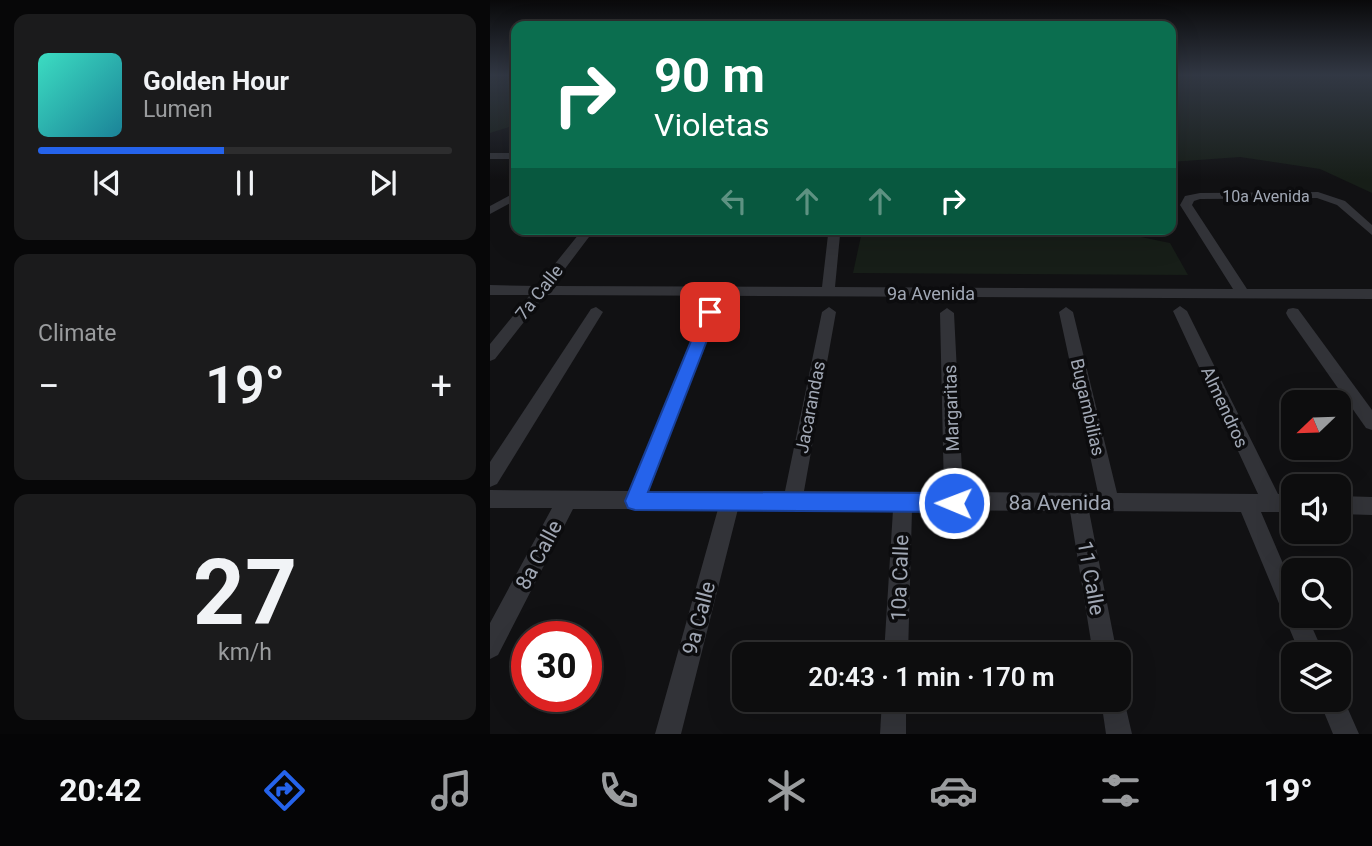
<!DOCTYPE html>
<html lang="en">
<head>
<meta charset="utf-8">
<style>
  body { margin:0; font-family:Roboto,sans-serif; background:#1b1b1c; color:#f1f3f6; height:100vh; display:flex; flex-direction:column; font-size:26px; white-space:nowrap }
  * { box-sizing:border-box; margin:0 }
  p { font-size:23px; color:#9a9c9e }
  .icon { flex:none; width:38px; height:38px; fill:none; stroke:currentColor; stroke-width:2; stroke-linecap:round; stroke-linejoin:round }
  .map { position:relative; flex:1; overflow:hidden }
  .drawer { display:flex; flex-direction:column; gap:14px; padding:14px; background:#070708; width:490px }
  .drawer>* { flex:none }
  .banner { position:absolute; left:21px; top:21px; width:665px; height:214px; border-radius:14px; box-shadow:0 7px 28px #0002,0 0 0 2px #2d2d2e; background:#0b6e4f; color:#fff; overflow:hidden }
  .needle { width:46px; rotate:247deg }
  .buttons { position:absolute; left:791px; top:390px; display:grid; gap:14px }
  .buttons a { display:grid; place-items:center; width:70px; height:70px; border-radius:14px; background:#0d0d0e; box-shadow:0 7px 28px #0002,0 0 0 2px #2d2d2e; font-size:35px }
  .speed { position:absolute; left:21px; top:621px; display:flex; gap:14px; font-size:35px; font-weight:700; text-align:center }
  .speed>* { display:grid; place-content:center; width:91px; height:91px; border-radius:50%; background:#0d0d0e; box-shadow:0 7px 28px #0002,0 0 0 2px #2d2d2e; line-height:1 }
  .speed .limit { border:10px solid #d22; background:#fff; color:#111 }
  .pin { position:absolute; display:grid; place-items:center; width:60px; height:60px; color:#fff; margin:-30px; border-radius:14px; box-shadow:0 4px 10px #0006 }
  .me { position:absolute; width:77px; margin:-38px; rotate:271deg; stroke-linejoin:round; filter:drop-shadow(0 0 5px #0008) }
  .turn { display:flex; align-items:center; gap:24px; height:147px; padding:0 28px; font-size:32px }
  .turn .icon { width:91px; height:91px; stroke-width:2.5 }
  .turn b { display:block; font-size:49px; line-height:60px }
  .lanes { display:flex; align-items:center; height:66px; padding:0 28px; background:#0003; justify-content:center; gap:35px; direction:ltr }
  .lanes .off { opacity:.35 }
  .big { font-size:52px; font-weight:600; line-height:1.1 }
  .drawer .tile { flex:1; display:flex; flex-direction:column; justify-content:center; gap:10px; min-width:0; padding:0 24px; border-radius:14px; background:#1b1b1c }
  .drawer .dial { align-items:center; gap:0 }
  .dial b { font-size:91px; line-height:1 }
  .song { display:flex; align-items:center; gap:21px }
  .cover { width:84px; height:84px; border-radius:10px; background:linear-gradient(135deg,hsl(170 70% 55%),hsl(190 70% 35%)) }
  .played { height:7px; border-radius:4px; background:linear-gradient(90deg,#2563eb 45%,#2d2d2e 45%) }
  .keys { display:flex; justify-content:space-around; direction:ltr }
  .heat { display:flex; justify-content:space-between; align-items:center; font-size:38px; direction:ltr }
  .trip { position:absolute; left:242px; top:642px; width:399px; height:70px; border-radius:14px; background:#0d0d0e; box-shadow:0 7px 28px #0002,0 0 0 2px #2d2d2e; font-weight:600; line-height:70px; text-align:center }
  .tab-bar { display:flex; height:112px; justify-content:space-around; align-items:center; background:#050506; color:#9a9c9e }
  .tab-bar .icon { width:49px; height:49px }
  .tab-bar .selected { color:#2563eb }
  .tab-bar b { font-size:32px; color:#f1f3f6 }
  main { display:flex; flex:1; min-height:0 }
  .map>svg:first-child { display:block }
</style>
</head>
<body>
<main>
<section class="drawer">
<div class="tile">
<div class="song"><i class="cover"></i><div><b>Golden Hour</b><p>Lumen</p></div></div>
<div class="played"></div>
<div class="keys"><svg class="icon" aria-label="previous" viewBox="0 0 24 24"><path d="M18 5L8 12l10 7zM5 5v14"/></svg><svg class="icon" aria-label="pause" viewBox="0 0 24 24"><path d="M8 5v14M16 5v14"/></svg><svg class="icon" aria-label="next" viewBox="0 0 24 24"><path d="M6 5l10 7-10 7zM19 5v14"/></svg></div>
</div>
<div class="tile"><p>Climate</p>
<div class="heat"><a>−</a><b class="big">19°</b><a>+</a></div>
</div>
<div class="tile dial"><b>27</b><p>km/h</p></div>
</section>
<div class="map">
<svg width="882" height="734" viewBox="0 0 882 734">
  <rect width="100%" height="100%" fill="#111113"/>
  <g fill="#171e18">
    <path d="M0,76h26v49l-26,8z"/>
    <path d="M681,76h201v117l-52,-24 -80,-12 -69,5z"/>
    <path d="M368,229h259v3l53,11 18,32 -335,-2 8,-37z"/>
  </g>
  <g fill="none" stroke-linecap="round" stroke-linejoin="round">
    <g fill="#323338" fill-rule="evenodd">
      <rect x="0" y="153" width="26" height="6"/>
      <path d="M26,192v8l-26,14v-8z"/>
      <path d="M828,192l27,9 27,24v10l-35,-30 -20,-7 -117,1 -6,2 -2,4 55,84h125v10l-827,-4 -50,64 -5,2v-17l40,-49h-40v-10l47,1 46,-57h12l-43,57 270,1 6,-52 -3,-6h12l3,6 -5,52 398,2 -53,-84 5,-9 15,-3z"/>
      <path d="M690,306l7,5 91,183h15v18h-32l32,75v29h14l17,38h-24l-59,-142 -152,-1 28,143h-24l-23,-143 -158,-1 -4,144h-24l9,-144 -155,-1 -57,225h-26l63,-225h-145l-75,146 -8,4v-36l62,-115h-62v-18l140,1 75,-182h10l2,3 -68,179h136l37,-179 7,-5 7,5 -32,179 140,1 -4,-179 7,-5 7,5 9,179 135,1 -39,-181 7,-5 7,5 44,181 141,1 -85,-183z"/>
      <path d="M106,307l7,5 -106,172 -7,3v-25l101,-153z"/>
      <path d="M803,308l5,1 74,101v20l-6,-2 -78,-111 -2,-4 2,-4z"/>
      <path d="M849,496l33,1v18l-33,-1z"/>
      <path d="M628,690l4,1 10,43h-26l-5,-34h17z"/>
      <path d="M849,691h1l19,43h-26l-14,-34h20z"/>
      <path d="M392,700h24v34h-26z"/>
    </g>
  </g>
  <linearGradient id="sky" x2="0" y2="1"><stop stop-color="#09090a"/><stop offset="0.42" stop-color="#323844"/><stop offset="1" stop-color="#323844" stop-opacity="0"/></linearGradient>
  <rect width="882" height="179" fill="url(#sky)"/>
  <path fill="#2563eb" stroke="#184099" stroke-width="2" d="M220,307l8,5 -70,180 306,1 7,3 3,7 -3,6 -7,3 -319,-2 -7,-2 -3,-7 78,-189z"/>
  <g text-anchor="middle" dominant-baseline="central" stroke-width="7" stroke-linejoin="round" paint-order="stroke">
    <g font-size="16" fill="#a1a8b5" stroke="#0c0c0e">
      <text x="776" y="196">10a Avenida</text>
    </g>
    <g font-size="18" fill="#a1a8b5" stroke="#0c0c0e">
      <text transform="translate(49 292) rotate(-52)">7a Calle</text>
      <text x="441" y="293">9a Avenida</text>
      <text transform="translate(320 407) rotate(-79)">Jacarandas</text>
      <text transform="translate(598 407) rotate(77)">Bugambilias</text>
      <text transform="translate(735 407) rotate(65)">Almendros</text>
      <text transform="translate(461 408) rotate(-92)">Margaritas</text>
    </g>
    <g font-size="21" fill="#a1a8b5" stroke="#0c0c0e">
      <text x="570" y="503">8a Avenida</text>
      <text transform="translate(49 555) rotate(-62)">8a Calle</text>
      <text transform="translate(410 578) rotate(-88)">10a Calle</text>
      <text transform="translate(601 578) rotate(80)">11 Calle</text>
      <text transform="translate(209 618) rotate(-75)">9a Calle</text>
    </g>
  </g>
</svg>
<div class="buttons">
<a><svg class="needle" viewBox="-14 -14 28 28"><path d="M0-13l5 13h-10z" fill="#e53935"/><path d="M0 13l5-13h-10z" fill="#9a9c9e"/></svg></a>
<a><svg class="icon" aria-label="sound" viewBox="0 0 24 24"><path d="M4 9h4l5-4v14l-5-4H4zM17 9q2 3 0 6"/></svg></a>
<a><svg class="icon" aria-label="search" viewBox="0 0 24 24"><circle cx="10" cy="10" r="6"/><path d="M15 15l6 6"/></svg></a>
<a><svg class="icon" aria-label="layers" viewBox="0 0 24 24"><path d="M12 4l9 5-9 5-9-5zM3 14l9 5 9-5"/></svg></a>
</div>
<div class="speed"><div class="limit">30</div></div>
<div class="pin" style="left:220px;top:312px;background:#d93025"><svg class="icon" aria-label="arrive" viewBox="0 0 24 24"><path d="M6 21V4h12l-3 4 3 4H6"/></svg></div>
<svg class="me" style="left:464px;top:503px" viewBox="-20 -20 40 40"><circle r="17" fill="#2563eb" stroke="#fff" stroke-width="3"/><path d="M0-11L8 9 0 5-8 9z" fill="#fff"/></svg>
<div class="trip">20:43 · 1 min · 170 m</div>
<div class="banner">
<div class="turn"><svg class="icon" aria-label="right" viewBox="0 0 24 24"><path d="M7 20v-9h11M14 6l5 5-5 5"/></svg><div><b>90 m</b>Violetas</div></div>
<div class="lanes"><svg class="icon off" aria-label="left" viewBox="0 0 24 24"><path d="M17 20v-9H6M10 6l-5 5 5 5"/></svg><svg class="icon off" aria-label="ahead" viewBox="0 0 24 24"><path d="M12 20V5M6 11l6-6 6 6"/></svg><svg class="icon off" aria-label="ahead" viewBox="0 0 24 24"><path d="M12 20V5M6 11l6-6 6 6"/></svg><svg class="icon" aria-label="right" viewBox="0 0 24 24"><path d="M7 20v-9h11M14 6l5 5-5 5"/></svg></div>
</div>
</div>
</main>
<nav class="tab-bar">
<b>20:42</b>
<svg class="icon selected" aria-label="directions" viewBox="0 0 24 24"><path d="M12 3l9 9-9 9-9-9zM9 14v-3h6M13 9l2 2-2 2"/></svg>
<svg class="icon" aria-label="music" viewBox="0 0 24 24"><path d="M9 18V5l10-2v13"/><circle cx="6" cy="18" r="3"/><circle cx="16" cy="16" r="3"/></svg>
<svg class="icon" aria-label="phone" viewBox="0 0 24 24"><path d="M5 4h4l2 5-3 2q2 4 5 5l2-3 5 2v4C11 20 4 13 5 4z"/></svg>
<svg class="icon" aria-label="climate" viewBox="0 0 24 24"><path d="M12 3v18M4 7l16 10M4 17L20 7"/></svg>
<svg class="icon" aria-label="car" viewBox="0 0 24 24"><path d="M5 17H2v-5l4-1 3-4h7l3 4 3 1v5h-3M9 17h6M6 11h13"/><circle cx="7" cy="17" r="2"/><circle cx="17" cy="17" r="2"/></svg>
<svg class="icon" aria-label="filters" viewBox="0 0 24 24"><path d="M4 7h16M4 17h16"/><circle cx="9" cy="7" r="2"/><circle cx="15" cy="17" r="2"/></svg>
<b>19°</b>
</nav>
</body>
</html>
